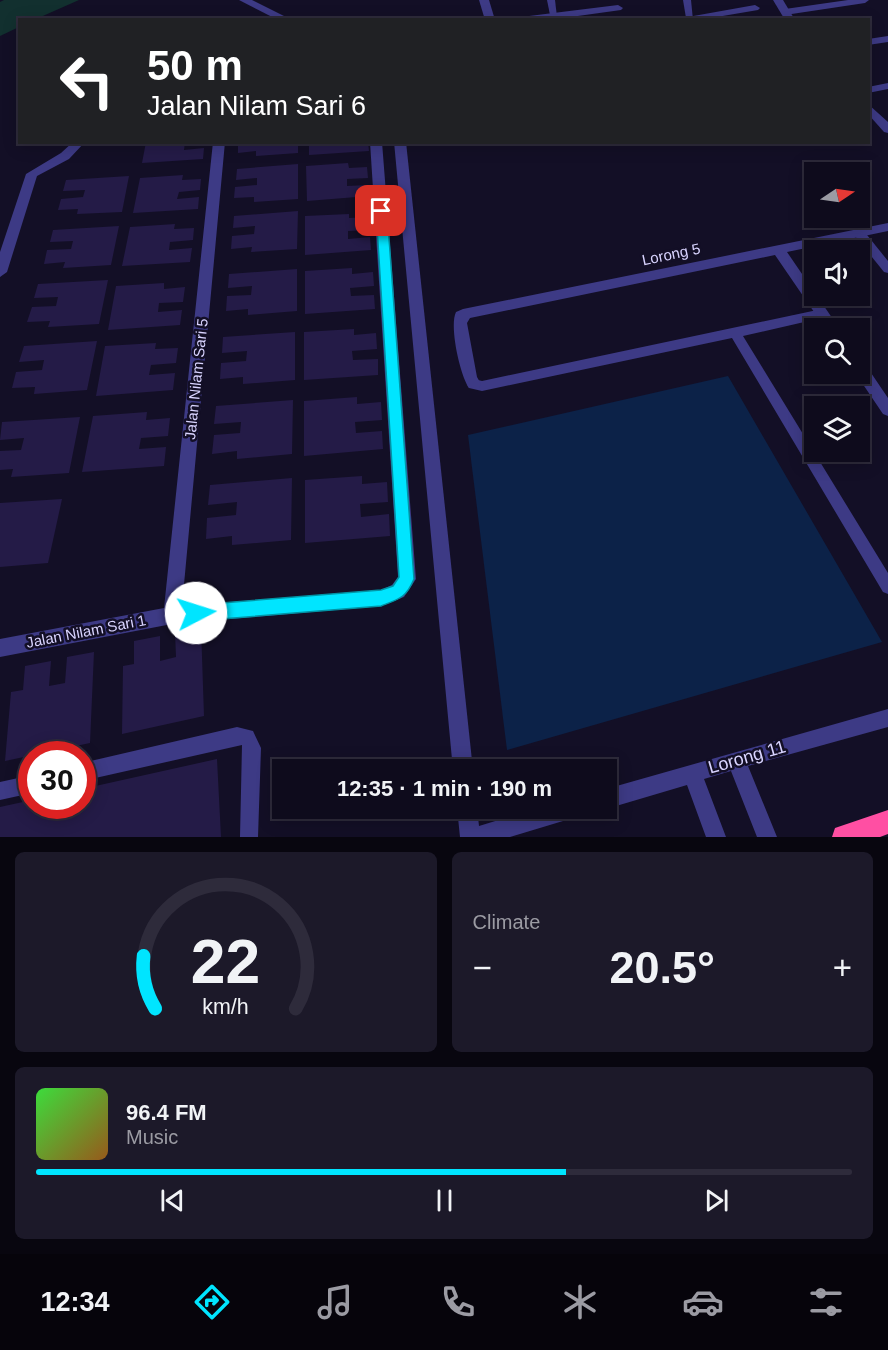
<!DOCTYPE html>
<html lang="en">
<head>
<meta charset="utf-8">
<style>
  body { margin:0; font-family:Helvetica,sans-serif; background:#1c1929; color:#f1f3f6; height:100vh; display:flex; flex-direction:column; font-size:22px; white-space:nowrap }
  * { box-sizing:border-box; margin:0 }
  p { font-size:20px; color:#9b9ba3 }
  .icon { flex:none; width:33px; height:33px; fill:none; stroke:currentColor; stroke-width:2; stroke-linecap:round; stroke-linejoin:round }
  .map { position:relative; height:837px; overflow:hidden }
  .sheet { display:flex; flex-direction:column; gap:15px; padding:15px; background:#08060f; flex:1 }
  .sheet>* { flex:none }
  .top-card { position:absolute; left:18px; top:18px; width:852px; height:126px; border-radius:0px; box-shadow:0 3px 15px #0003,0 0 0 2px #2e2b3b; background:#202124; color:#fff; overflow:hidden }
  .needle { width:39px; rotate:77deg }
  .fabs { position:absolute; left:804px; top:162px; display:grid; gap:12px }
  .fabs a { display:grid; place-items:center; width:66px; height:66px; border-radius:0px; background:#0e0b1c; box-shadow:0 3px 15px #0003,0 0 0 2px #2e2b3b; font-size:30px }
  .speed { position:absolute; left:18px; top:741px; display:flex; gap:12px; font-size:30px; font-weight:700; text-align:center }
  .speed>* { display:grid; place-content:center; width:78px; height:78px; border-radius:50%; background:#0e0b1c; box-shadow:0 3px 15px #0003,0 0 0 2px #2e2b3b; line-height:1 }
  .speed .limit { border:9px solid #d22; background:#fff; color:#111 }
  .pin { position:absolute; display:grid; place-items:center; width:51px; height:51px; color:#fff; margin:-26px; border-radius:12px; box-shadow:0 3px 9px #0006 }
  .me { position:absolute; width:66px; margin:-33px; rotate:85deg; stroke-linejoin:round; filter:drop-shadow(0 0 4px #0008) }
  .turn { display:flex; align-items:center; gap:21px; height:126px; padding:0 30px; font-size:27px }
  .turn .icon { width:78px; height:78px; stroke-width:2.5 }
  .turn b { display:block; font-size:42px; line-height:51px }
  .big { font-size:45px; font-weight:600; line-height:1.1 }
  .sheet .widget { flex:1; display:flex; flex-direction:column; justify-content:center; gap:9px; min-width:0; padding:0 21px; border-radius:9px; background:#1c1929 }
  .sheet .dial { align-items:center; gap:0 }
  .dial svg { height:156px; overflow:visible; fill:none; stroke:#2e2b3b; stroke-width:7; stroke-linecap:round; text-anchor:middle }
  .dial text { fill:#f1f3f6; stroke:none }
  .song { display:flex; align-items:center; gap:18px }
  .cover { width:72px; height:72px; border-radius:9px; background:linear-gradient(135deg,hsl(120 70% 55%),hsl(30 70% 35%)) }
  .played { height:6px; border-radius:3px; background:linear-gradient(90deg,#00e5ff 65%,#2e2b3b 65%) }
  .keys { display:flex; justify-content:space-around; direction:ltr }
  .heat { display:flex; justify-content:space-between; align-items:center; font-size:33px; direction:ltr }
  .sheet .tiles { flex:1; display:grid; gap:15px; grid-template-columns:1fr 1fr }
  .widget:last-child { grid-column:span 2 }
  .trip { position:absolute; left:272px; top:759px; width:345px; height:60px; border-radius:0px; background:#0e0b1c; box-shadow:0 3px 15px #0003,0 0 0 2px #2e2b3b; font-weight:600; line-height:60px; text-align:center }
  .tabs { display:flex; height:96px; justify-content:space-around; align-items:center; background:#06040b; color:#9b9ba3 }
  .tabs .icon { width:42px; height:42px }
  .tabs .selected { color:#00e5ff }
  .tabs b { font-size:27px; color:#f1f3f6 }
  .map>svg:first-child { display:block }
</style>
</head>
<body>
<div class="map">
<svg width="888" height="837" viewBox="0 0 888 837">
  <rect width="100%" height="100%" fill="#130f26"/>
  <path fill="#12302f" d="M4,0h75l-43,19 -16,1 -1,7 -19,9v-34z"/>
  <path fill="#0c2248" d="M728,376l154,266 -375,108 -39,-315z"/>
  <g fill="#241b47">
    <path d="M146,142h39l-1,8 20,-2 -1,11 -61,4z"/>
    <path d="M238,142h60v11l-42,3v-5l-18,2z"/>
    <path d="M309,142h59l1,9 -60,4z"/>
    <path d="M348,163l1,5 18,-1 1,11 -21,1v7l21,-1 1,11 -62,5 -1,-35z"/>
    <path d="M298,164v35l-44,3v-5l-20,1 1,-11 22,-2v-7l-21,2 1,-11z"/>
    <path d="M183,175l-1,5 19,-1 -1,11 -21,2 -2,7 22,-2 -1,12 -65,4 7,-35z"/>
    <path d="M129,176l-7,36 -45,2 1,-5 -20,1 3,-11 22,-2 2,-7 -22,1 3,-11z"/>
    <path d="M298,211l-1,38 -46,3 1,-5 -21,2 1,-13 22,-2 1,-8 -22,2 1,-12z"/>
    <path d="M349,214v4l20,-1 1,13 -22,1v8l22,-2 1,13 -66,5v-39z"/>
    <path d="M175,224l-1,5 20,-1 -1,12 -23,2 -1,8 23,-2 -2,14 -68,4 8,-39z"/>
    <path d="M119,226l-8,39 -48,3 2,-6 -21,2 3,-14 24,-1 2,-8 -23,1 3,-12z"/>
    <path d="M352,268v6l21,-2 1,14 -24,2 1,8 23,-1 1,14 -70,5v-43z"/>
    <path d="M297,269v42l-49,4v-6l-22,2 1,-15 24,-1 1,-9 -24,2 1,-14z"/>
    <path d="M108,280l-9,44 -51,3 2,-6 -23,1 5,-15 24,-1 2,-9 -24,1 4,-14z"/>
    <path d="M164,283v6l21,-2 -2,15 -24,1 -1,9 24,-2 -2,15 -72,5 8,-44z"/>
    <path d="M354,329v6l22,-2 1,16 -25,2 1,9 25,-1v16l-74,5v-48z"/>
    <path d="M295,332v48l-52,4v-7l-23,2 1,-16 25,-2 1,-10 -25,2 1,-16z"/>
    <path d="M97,341l-10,49 -53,4 1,-7 -23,1 4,-16 26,-2 2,-10 -25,2 5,-16z"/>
    <path d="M156,343l-1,6 23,-1 -2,15 -25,2 -2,10 26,-2 -2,17 -77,6 9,-50z"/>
    <path d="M357,397v7l24,-2 1,18 -27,2 1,11 26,-2 1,18 -79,7v-55z"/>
    <path d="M293,400l-1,54 -55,5v-8l-25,3 2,-19 26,-2 1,-11 -27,2 2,-18z"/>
    <path d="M147,412l-1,8 24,-2 -2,18 -27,2 -2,11 27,-2 -2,19 -82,6 11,-56z"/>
    <path d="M80,417l-11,56 -58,4 2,-8 -13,1v-19l21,-1 3,-12 -24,2 2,-18z"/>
    <path d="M362,476v8l25,-2 1,20 -28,2 1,13 28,-3 1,22 -85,7v-63z"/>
    <path d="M292,478l-1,62 -59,5v-9l-26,3 1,-21 29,-3 1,-13 -29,3 2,-20z"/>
    <path d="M62,499l-14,64 -48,4v-64z"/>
    <path d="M201,627l3,89 -82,18 1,-68 11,-2v-23l26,-5v25l16,-4 -1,-25z"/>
    <path d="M94,652l-4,91 -85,18 6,-69 12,-2 2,-24 26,-5 -2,25 16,-3 2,-26z"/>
    <path d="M217,759l4,78h-221v-30l32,-7v6h50v-17z"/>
  </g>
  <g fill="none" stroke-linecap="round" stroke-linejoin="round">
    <g fill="#3d3a85" fill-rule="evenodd">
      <path d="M547,0h8l2,17 -7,-2z"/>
      <path d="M683,0h8l2,20 -7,-2z"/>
      <path d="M848,0h21l-4,3 -80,12 -4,-3 4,-3z"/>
      <path d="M888,83v6l-20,4v-6z"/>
      <path d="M859,229l4,1 25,31v12l-4,-1 -29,-36v-6z"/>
      <path d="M822,309l6,5 -2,3 -83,19 145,237v21l-5,-2 -151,-254 -250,53 -13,-3 -2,-4 2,-4 5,-1 8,2z"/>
      <path d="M237,727l16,4 8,17 -3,89h-18l2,-92 -160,36v-18z"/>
      <path d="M32,775v18l-32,7v-18z"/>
    </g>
    <g fill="#3d3a85" fill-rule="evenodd">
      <path d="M239,0h13l40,20h-14z"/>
      <path d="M479,0h10l6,20h-10z"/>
      <path d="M773,0h10l12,20h-10z"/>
      <path d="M618,5l5,3 -2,2 -72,10h-33l5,-3z"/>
      <path d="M755,5l5,3 -2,2 -59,10h-28z"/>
      <path d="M888,36v6l-20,3v-6z"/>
      <path d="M868,104l20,18v11l-4,-1 -16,-18z"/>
      <path d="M73,142h12l-16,17 -32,17 -30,96 -7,5v-25l26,-78 35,-21z"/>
      <path d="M213,142h12l-43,464 199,-16 11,-5 6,-8 -28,-435h12l34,437 -12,18 -23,9 -209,18 -172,33v-18l164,-31z"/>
      <path d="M394,142h12l67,628h-20z"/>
      <path d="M888,223v8l-101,21 52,76h-14l-50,-73 -305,63 -3,5 10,54 4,7 -2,4h-10c-9,-13 -20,-62 -13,-76l7,-3z"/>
      <path d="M860,362l5,2 23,34v18l-5,-2 -27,-40h4z"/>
      <path d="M888,709v18l-140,39 29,71h-20l-26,-66 -27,8 22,58h-20l-19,-52 -81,24 -1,-1 1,-19z"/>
      <path d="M457,808h20l2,18 59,-18h45l-3,7 -7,3 -63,19h-50z"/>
    </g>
    <path fill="#ff4fa3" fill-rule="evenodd" d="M888,810v24l-8,3h-48l3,-9z"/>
  </g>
  <path fill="#00e5ff" stroke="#0095a6" stroke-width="1.5" d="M381,207l6,4 27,368c-8,19 -15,20 -33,27l-185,15 -6,-3 -2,-5 2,-6 6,-2 185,-15 12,-4 6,-9 -23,-366z"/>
  <g text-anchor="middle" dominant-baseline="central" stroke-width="5" stroke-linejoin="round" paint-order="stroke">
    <g font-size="15" fill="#d9d4ff" stroke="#130f26">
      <text transform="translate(671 254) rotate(-12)">Lorong 5</text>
      <text transform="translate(196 379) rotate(-84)">Jalan Nilam Sari 5</text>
      <text transform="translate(86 631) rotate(-11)">Jalan Nilam Sari 1</text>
    </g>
    <g font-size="18" fill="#d9d4ff" stroke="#130f26">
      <text transform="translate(747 757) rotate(-16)">Lorong 11</text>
    </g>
  </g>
</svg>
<div class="fabs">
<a><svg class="needle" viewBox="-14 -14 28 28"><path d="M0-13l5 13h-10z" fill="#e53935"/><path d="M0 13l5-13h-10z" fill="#9b9ba3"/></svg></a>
<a><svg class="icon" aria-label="sound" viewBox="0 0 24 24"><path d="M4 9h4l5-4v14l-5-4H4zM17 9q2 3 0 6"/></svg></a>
<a><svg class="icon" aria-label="search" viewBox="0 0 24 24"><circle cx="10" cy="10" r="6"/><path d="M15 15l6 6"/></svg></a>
<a><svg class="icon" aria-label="layers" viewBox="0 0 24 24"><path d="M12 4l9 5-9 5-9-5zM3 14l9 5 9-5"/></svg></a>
</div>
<div class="speed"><div class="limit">30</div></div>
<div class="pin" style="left:381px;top:211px;background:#d93025"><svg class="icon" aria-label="arrive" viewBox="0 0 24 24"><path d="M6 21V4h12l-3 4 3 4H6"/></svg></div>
<svg class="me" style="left:196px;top:613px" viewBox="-20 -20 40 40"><circle r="19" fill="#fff"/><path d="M0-13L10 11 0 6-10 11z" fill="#00e5ff"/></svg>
<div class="trip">12:35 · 1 min · 190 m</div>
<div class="top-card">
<div class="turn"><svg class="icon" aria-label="left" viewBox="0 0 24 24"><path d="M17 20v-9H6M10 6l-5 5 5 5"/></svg><div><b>50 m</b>Jalan Nilam Sari 6</div></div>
</div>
</div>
<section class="sheet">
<div class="tiles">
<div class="widget dial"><svg viewBox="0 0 100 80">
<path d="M14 69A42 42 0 1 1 86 69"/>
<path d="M14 69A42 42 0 0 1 8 42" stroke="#00e5ff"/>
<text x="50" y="56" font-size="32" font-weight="700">22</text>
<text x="50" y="72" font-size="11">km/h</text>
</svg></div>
<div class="widget"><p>Climate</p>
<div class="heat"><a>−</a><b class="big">20.5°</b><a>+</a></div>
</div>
<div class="widget">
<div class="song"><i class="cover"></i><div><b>96.4 FM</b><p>Music</p></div></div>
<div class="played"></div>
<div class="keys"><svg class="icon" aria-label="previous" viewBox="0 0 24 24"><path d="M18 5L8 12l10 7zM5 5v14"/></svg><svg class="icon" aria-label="pause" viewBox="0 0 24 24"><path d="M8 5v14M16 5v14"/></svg><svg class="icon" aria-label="next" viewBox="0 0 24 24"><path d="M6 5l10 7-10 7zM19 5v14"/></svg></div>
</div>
</div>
</section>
<nav class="tabs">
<b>12:34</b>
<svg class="icon selected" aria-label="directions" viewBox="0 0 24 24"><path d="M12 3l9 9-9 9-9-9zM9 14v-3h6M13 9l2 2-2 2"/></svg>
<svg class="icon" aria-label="music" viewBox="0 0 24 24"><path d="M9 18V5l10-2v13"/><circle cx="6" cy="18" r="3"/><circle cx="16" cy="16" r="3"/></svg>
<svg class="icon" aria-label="phone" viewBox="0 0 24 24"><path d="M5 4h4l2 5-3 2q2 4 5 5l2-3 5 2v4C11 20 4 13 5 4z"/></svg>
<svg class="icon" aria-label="climate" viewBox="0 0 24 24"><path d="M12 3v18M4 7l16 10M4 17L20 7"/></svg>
<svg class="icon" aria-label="car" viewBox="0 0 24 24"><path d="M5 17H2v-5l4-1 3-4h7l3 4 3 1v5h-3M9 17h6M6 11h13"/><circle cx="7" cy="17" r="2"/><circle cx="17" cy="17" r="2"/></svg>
<svg class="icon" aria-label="filters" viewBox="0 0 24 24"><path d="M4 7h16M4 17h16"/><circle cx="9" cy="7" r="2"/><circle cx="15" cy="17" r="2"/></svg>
</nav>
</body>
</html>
